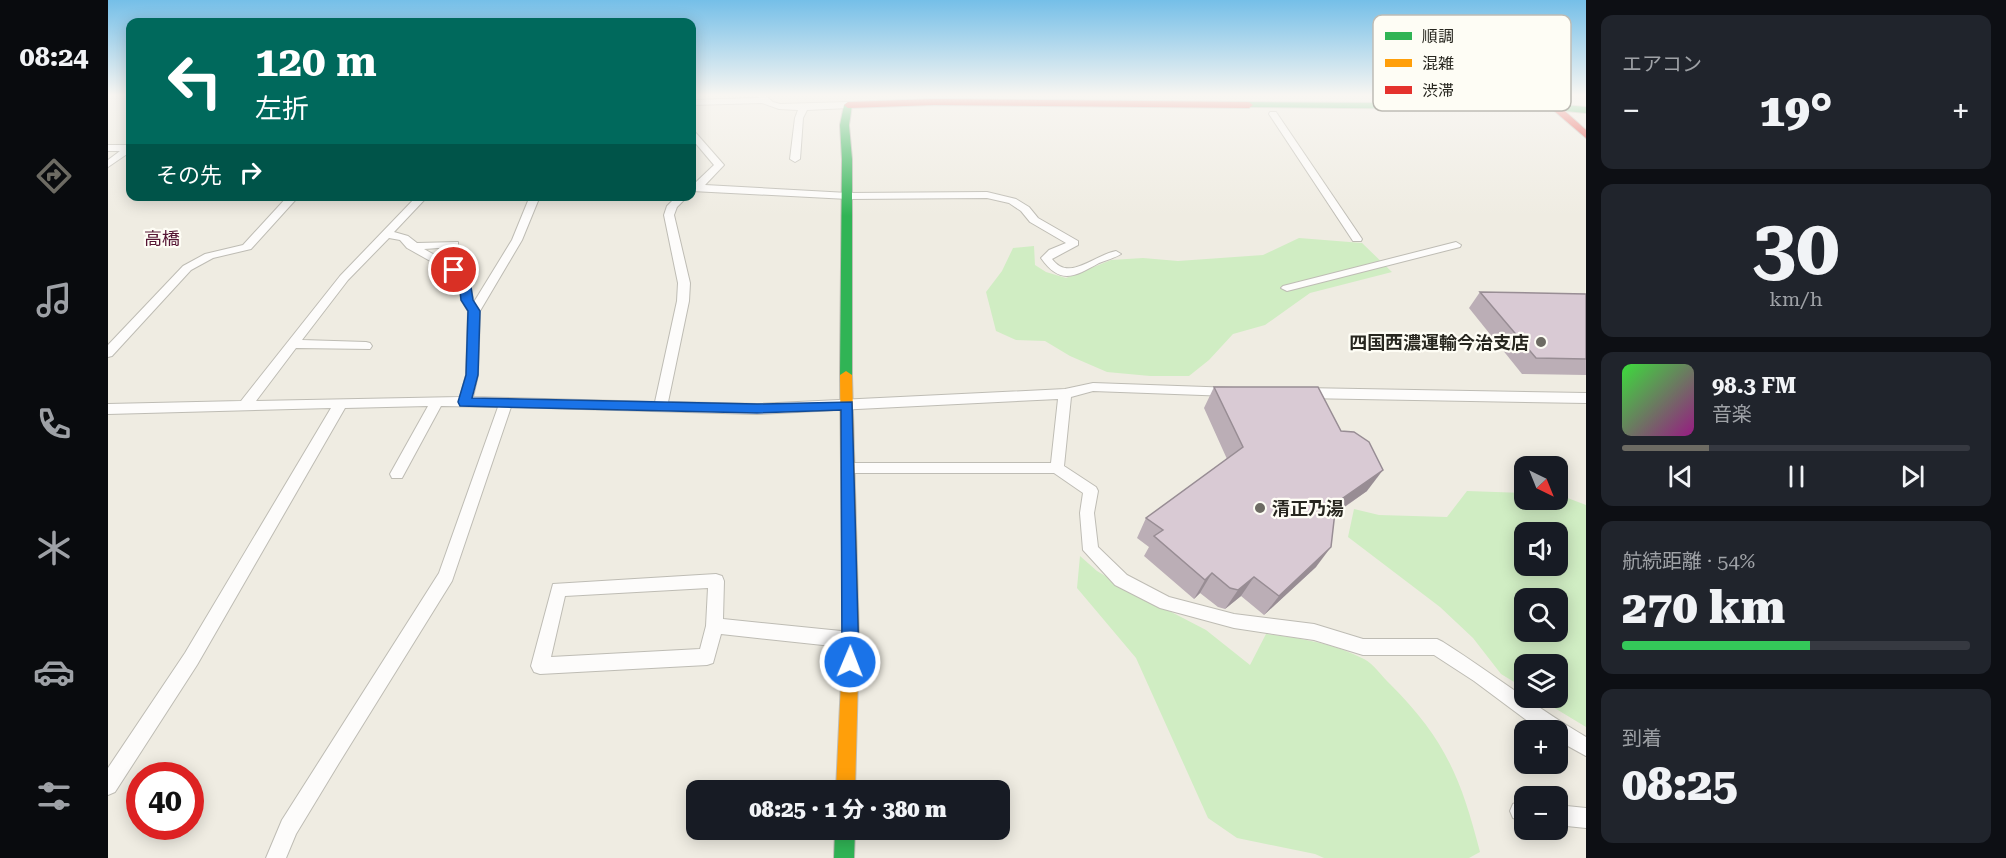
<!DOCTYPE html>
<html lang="ja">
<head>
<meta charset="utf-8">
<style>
  body { margin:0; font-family:"Roboto Serif","Noto Sans JP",serif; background:#20242c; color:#f1f3f6; height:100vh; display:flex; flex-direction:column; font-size:22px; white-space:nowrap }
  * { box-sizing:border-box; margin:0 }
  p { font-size:20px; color:#9ea1a6 }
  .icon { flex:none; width:33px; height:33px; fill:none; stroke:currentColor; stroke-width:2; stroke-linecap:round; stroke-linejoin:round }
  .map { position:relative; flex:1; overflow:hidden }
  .side { display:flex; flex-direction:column; gap:15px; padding:15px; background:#0d0f14; width:420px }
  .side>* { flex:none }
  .guide { position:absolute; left:18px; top:18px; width:570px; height:183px; border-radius:12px; box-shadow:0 3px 15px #0003; background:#00695c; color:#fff; overflow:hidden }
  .needle { width:39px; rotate:137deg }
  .fabs { position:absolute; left:1406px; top:456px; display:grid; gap:12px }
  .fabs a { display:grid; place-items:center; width:54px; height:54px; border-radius:12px; background:#171b24; box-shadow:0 3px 15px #0003; font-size:30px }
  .speed { position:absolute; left:18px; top:762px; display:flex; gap:12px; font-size:30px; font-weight:700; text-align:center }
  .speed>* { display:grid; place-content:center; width:78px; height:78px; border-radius:50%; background:#171b24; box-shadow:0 3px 15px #0003; line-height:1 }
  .speed .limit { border:9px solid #d22; background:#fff; color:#111 }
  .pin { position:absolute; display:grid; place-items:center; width:51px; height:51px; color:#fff; margin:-26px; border:3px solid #fff; border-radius:50%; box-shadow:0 2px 6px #0007 }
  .me { position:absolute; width:66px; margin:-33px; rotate:1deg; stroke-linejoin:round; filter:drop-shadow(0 0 4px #0008) }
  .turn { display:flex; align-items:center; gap:21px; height:126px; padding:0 30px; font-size:27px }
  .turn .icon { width:78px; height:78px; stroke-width:2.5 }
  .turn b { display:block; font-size:42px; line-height:51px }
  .then { display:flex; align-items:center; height:57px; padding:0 30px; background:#0003; gap:12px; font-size:22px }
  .big { font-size:45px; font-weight:800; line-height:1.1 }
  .side .tile { flex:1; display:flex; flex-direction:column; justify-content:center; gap:9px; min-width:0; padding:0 21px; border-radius:12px; background:#20242c }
  .side .dial { align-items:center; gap:0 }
  .dial b { font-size:78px; line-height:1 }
  .song { display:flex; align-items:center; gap:18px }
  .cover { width:72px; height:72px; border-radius:9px; background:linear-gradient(135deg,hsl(120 70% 55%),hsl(310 70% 35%)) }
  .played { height:6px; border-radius:3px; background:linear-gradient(90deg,#6d6b63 25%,#363941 25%) }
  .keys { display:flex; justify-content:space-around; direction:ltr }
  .heat { display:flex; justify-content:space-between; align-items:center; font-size:33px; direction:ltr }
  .charge { height:9px; border-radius:4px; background:linear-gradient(90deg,#34c759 54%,#363941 0) }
  .trip { position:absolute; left:578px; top:780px; width:324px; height:60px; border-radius:12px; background:#171b24; box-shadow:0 3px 15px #0003; font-weight:800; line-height:60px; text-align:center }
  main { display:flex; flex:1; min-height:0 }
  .menu { display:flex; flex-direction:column; width:108px; justify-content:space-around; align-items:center; background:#090b0e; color:#9ea1a6 }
  .menu .icon { width:42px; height:42px }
  .menu .on { color:#6d6b63 }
  .menu b { font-size:27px; color:#f1f3f6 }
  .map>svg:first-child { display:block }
</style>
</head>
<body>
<main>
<nav class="menu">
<b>08:24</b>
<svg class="icon on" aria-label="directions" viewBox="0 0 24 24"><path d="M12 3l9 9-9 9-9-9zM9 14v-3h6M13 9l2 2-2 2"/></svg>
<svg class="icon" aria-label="music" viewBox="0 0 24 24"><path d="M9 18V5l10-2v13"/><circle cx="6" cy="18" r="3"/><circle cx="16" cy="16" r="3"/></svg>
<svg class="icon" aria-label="phone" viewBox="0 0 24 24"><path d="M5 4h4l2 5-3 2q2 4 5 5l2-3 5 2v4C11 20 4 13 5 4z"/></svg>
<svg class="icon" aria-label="climate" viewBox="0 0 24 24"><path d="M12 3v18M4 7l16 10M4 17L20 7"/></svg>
<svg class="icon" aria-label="car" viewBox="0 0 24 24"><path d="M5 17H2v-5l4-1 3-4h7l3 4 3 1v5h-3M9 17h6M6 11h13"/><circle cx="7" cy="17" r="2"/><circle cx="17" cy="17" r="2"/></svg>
<svg class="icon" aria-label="filters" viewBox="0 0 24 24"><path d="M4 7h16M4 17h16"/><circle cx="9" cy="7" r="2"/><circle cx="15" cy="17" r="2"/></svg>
</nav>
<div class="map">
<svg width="1478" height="858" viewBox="0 0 1478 858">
  <rect width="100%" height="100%" fill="#efece2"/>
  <g fill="#d0edc3" fill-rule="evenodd">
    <path d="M1191,238l63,5 30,29 -82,21 -45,32 -32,9 -24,26 -20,16h-39l-43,-4 -37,-16 -25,-15 -29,-1 -20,-9 -10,-39 16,-21 11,-23 21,-2 1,19 11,7 20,6 45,-18 32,-2 35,3 85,-6z"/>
    <path d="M1359,491l57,2v7h33v-6l29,11v222l-48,-29h19v-34h-33v24l-23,-14 -28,-36 -33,-31 -92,-70 6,-28 25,6 68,2zM1416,532h33v34h-33zM1416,598h33v34h-33z"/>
    <path d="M972,556l17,15 32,19 77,40 44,35 16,-31c34,4 67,9 98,25 10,5 18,18 26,25 55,55 71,94 90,168l-11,6h-145l-9,-4 -78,-16 -29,-20 -72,-160 -59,-70z"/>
  </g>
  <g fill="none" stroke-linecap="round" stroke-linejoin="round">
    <defs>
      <g id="street">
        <path d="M650,96h8l7,6 7,2 68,-2 4,3 -4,3 -41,2 -4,8 -3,41 -5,3 -5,-3 5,-41 3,-8 -19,-1 -17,-6 -70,2v-5l67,-2z"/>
        <path d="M1431,96h9l11,11 -7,2z"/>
        <path d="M1162,112h6l86,127 -1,2h-8l-84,-127z"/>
        <path d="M584,131l3,1 29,33 -19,20 143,8 139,-1 29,7 13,8 9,11 40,23v4l-26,14c17,23 40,-3 64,-8l5,3c-6,4 -15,6 -22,9 -25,14 -39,22 -58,-5l8,-8 17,-7 -36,-21 -9,-11 -12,-8 -22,-5 -139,1 -156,-8v-7h2l20,-19 -22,-26z"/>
        <path d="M0,145h22v7l-22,15v-7l12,-9h-12z"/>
        <path d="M180,196h11l-48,53 -38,9 -22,12 -79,86 -4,1v-12l75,-79 22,-12 38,-9z"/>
        <path d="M309,196h11l-34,36 14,4 9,7 41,-1v4l-4,1 -30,2 34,19 10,10 6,24 38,-62 18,-44h10l-18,44 -42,71 -2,64 -5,22 182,5 22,-101 1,-18 -14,-68 3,-9 10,-10h11l-11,11 -3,8 16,68 -1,18 -21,101 89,2 308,-15 28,-6 141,5 1,3 -6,5 -136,-5 -22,6 -7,69 32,21 2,4 -4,22 4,34 29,28 42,22 65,17 80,10 49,15h74l6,3c49,31 93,66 143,95v19l-29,-16v-10h-17l-3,-2 -63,-47 -40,-26h-71l-49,-15 -80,-12 -74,-20 -45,-23 -32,-35 -3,-37 3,-20 -29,-20h-206l-5,-1 -2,-4 2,-4 5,-1h203l7,-64 -301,15 -246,-7 -59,174 -113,182 -43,71 -10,24h-20l16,-38 157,-247 59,-166 -57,-1 -39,72h-10l-2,-4 38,-68 -83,2 -148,257 -82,127 -7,3v-27l77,-115 146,-245 -223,6v-10l133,-3 99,-125zM281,238l11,2 7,8 43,24 9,9 2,19 7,11 -2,64 -6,22 -204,4 40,-53 74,1 2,-3 -2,-3 -4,-1 -64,-2 46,-60z"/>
        <path d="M1348,242l5,3 -1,2 -173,44 -6,-3 2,-2z"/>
        <path d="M1195,388l283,5v10l-283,-5 -6,-5z"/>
        <path d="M608,574l6,2 2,5 -1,38 128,13 6,3 2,5 -2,5 -6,3 -130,-14 -8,29 -6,2 -167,9 -6,-2 -3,-6 22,-82zM600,588l-2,38 -6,23 -149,8 14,-61z"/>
        <path d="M1412,801l4,1v20l-11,-4 -3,-7 3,-7z"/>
        <path d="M1449,805l29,3v20l-29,-3z"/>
      </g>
      <g id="fast">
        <path d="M740,102l4,3 -3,20 3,34v216l-6,4 -6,-4 2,-216 -2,-34 4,-20z"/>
        <path d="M1141,102l306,2 31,3v6l-31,-3 -309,-3 -1,-2z"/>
        <path d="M727,830h20l-1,28h-20z"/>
      </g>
      <path id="slow" d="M738,371l6,4 7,265 -4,150h-19l7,-150 -3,-265z"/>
      <g id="jam">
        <path d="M826,99l315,3 4,3 -4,3 -315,-3 -86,3 -4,-3 4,-3z"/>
        <path d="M1444,105h6l28,25v8l-34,-29z"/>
      </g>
    </defs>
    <use href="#street" stroke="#bebcb4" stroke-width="2"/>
    <use href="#fast" stroke="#bebcb4" stroke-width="2"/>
    <use href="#slow" stroke="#bebcb4" stroke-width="2"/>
    <use href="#jam" stroke="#bebcb4" stroke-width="2"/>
    <use href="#street" fill="#fdfcfb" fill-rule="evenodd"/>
    <use href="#fast" fill="#30b455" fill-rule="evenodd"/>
    <use href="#slow" fill="#ff9f0a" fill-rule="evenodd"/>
    <use href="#jam" fill="#e5322d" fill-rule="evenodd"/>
  </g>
  <g fill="#bbaeb6">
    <path d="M1372,292l106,2v81l-64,-1 -53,-66z"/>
    <path d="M1106,387l153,104 -32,23 -19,53 -52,48 -23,-19 -16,13 -7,-2 -18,-14 -6,6 -50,-43 5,-9 -12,-9 9,-20 81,-59 -23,-51z"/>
  </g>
  <g fill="#988d94">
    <path d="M1275,470l-16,21 -46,32 15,-20z"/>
    <path d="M1223,547l-15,20 -52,48 15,-19z"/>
    <path d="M1104,573l-12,20 -6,6 11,-19z"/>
    <path d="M1146,577l-13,19 -16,13 13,-19z"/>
  </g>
  <g fill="#d9cad4" stroke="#988d94" stroke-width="1.5">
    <path d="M1372,292l106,2v65l-50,-1z"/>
    <path d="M1106,387h104l23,44 13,1 15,10 14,28 -47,33 -5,44 -52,49 -25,-19 -16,13 -8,-2 -18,-15 -7,7 -51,-44 9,-6 -17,-12 97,-71z"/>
  </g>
  <linearGradient id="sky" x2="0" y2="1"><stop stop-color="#75bfe8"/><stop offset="0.44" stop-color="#f8f6f2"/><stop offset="1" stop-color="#f8f6f2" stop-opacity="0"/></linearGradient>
  <rect width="1478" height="216" fill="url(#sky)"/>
  <path fill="#1a73e8" stroke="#114b97" stroke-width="1.5" d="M342,267h8l12,13 3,20 7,11 -2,64 -6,23 285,6 95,-2 7,260 -3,6 -6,2 -6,-2 -2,-6 -1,-252 -84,3 -297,-7 -2,-4 8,-27 2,-64 -7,-11 -2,-19 -11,-11z"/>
  <g fill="#6d6b63" stroke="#fefdf5" stroke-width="2">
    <circle cx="1433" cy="342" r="6"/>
    <circle cx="1152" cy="508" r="6"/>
  </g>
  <g text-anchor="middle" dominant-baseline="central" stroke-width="4.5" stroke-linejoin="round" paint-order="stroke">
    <g font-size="18" fill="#561534" stroke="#fefdf5">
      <text x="54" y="238">高橋</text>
    </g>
    <g font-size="18" font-weight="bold" fill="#27261f" stroke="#fefdf5" text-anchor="end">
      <text x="1421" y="342">四国西濃運輸今治支店</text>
      <text x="1164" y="508" text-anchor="start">清正乃湯</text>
    </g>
  </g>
  <rect x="1265" y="15" width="198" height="96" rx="9" fill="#fefdf5" stroke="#bebcb5" stroke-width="1.5"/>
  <rect x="1277" y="32" width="27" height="8" fill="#30b455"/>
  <rect x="1277" y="59" width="27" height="8" fill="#ff9f0a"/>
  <rect x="1277" y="86" width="27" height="8" fill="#e5322d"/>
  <g font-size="16" fill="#27261f">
    <text x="1314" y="42">順調</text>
    <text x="1314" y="69">混雑</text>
    <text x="1314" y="96">渋滞</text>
  </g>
</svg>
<div class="fabs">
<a><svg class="needle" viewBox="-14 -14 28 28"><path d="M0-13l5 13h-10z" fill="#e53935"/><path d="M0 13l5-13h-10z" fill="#9ea1a6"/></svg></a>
<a><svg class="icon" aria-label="sound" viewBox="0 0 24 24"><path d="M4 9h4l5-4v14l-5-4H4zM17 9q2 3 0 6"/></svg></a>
<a><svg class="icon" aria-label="search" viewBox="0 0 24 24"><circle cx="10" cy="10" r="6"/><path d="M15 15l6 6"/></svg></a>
<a><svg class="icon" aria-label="layers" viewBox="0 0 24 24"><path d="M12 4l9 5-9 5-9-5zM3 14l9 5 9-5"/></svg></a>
<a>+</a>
<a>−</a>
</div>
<div class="speed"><div class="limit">40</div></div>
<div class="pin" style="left:346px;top:270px;background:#d93025"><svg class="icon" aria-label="arrive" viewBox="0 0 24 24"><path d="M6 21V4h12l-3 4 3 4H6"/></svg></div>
<svg class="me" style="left:742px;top:662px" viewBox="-20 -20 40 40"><circle r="17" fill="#1a73e8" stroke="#fff" stroke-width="3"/><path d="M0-11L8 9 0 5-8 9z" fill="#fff"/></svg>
<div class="trip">08:25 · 1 分 · 380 m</div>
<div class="guide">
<div class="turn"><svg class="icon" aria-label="left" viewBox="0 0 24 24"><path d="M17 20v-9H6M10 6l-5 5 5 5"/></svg><div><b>120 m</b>左折</div></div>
<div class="then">その先<svg class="icon" aria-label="right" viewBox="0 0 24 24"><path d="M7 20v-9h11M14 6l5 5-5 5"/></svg></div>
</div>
</div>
<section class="side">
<div class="tile"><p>エアコン</p>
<div class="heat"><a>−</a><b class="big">19°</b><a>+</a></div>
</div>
<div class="tile dial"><b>30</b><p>km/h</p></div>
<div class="tile">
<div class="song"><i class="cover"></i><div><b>98.3 FM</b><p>音楽</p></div></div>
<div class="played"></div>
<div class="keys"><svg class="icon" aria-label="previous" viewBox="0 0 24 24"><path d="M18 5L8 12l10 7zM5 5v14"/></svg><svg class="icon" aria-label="pause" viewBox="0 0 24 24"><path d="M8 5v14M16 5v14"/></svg><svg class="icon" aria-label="next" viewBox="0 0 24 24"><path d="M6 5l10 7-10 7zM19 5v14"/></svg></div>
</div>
<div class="tile"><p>航続距離 · 54%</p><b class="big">270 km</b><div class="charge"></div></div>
<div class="tile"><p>到着</p><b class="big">08:25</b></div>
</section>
</main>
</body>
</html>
